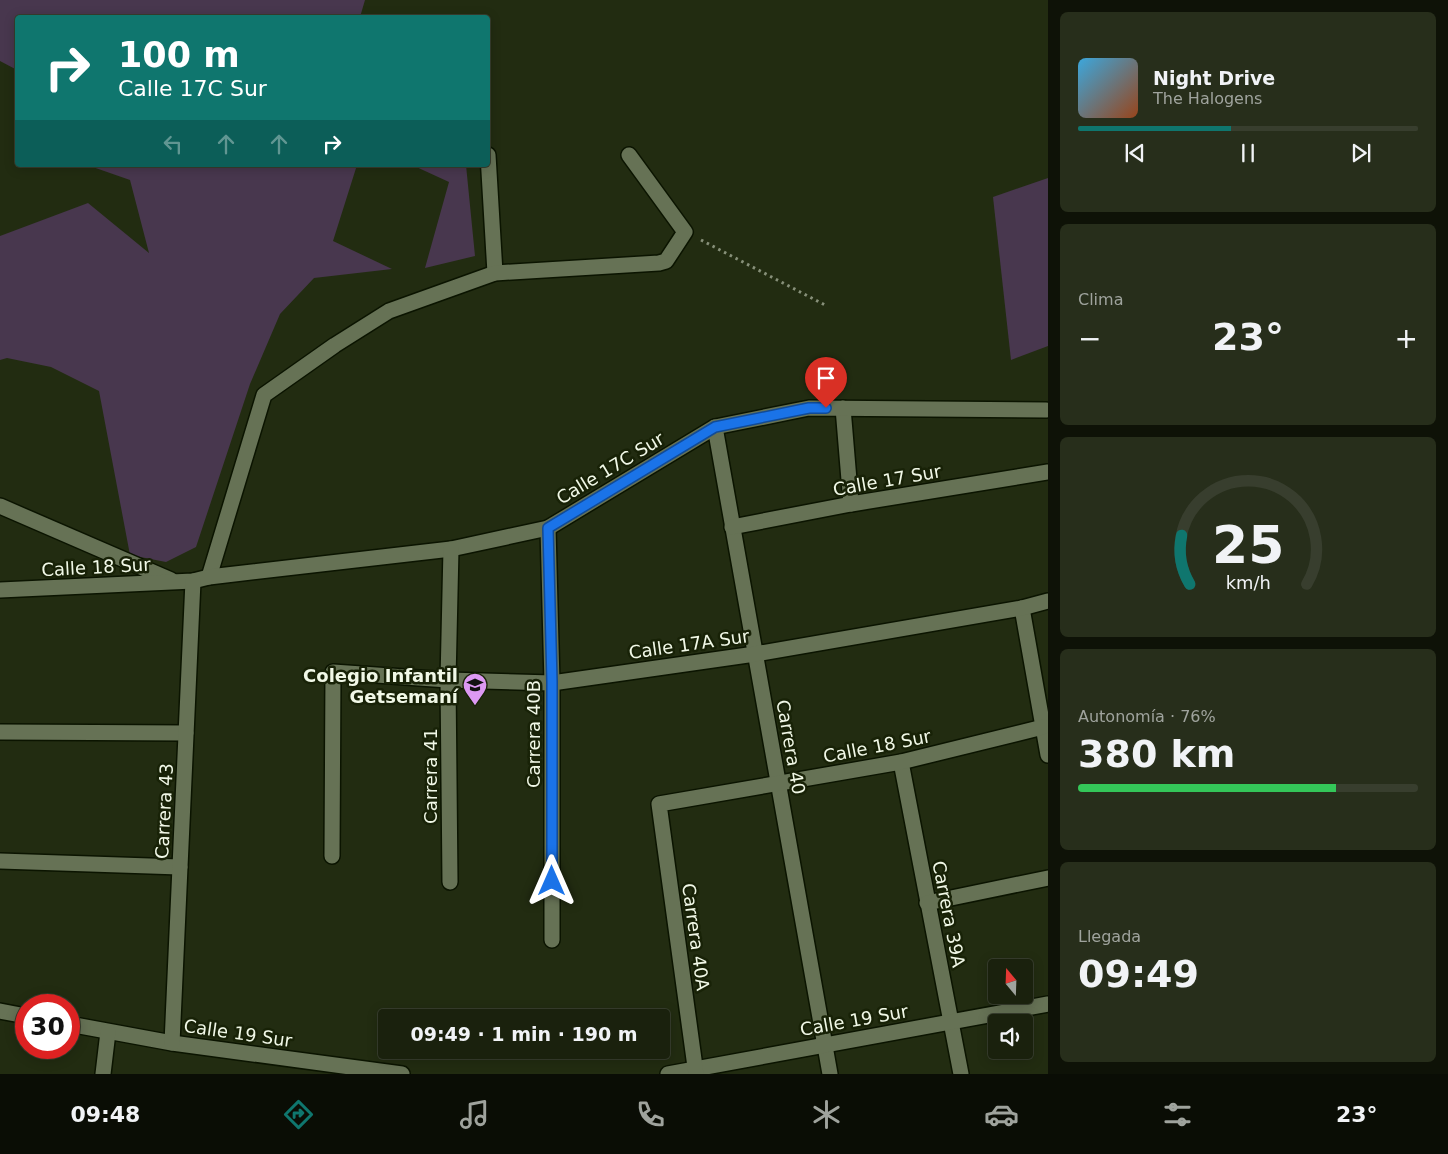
<!DOCTYPE html>
<html lang="es">
<head>
<meta charset="utf-8">
<style>
  body { margin:0; font-family:"DejaVu Sans",sans-serif; background:#272e1b; color:#f1f3f6; height:100vh; display:flex; flex-direction:column; font-size:19px; white-space:nowrap }
  * { box-sizing:border-box; margin:0 }
  p { font-size:16px; color:#9fa39d }
  .icon { flex:none; width:28px; height:28px; fill:none; stroke:currentColor; stroke-width:2; stroke-linecap:round; stroke-linejoin:round }
  .map { position:relative; flex:1; overflow:hidden }
  .panel { display:flex; flex-direction:column; gap:12px; padding:12px; background:#0e1207; width:400px }
  .panel>* { flex:none }
  .top-card { position:absolute; left:15px; top:15px; width:475px; height:152px; border-radius:5px; box-shadow:0 2px 12px #0003,0 0 0 1px #383e2e; background:#0f766e; color:#fff; overflow:hidden }
  .needle { width:32px; rotate:341deg }
  .fabs { position:absolute; left:988px; top:959px; display:grid; gap:10px }
  .fabs a { display:grid; place-items:center; width:45px; height:45px; border-radius:5px; background:#1a210d; box-shadow:0 2px 12px #0003,0 0 0 1px #383e2e; font-size:25px }
  .speed { position:absolute; left:15px; top:994px; display:flex; gap:10px; font-size:25px; font-weight:700; text-align:center }
  .speed>* { display:grid; place-content:center; width:65px; height:65px; border-radius:50%; background:#1a210d; box-shadow:0 2px 12px #0003,0 0 0 1px #383e2e; line-height:1 }
  .speed .limit { border:8px solid #d22; background:#fff; color:#111 }
  .pin { position:absolute; display:grid; place-items:center; width:42px; height:42px; color:#fff; margin:-51px -21px; border-radius:50% 50% 50% 0; rotate:-45deg; box-shadow:0 0 5px #0007 }
  .pin .icon { rotate:45deg }
  .me { position:absolute; width:55px; margin:-28px; rotate:0deg; stroke-linejoin:round; filter:drop-shadow(0 0 4px #0008) }
  .turn { display:flex; align-items:center; gap:18px; height:105px; padding:0 20px; font-size:22px }
  .turn .icon { width:65px; height:65px; stroke-width:2.5 }
  .turn b { display:block; font-size:35px; line-height:42px }
  .lanes { display:flex; align-items:center; height:48px; padding:0 20px; background:#0003; justify-content:center; gap:25px; direction:ltr }
  .lanes .off { opacity:.35 }
  .big { font-size:38px; font-weight:700; line-height:1.1 }
  .panel .card { flex:1; display:flex; flex-direction:column; justify-content:center; gap:8px; min-width:0; padding:0 18px; border-radius:8px; background:#272e1b }
  .panel .dial { align-items:center; gap:0 }
  .dial svg { height:130px; overflow:visible; fill:none; stroke:#383e2e; stroke-width:7; stroke-linecap:round; text-anchor:middle }
  .dial text { fill:#f1f3f6; stroke:none }
  .song { display:flex; align-items:center; gap:15px }
  .cover { width:60px; height:60px; border-radius:8px; background:linear-gradient(135deg,hsl(200 70% 55%),hsl(20 70% 35%)) }
  .played { height:5px; border-radius:2px; background:linear-gradient(90deg,#0f766e 45%,#383e2e 45%) }
  .keys { display:flex; justify-content:space-around; direction:ltr }
  .heat { display:flex; justify-content:space-between; align-items:center; font-size:28px; direction:ltr }
  .charge { height:8px; border-radius:4px; background:linear-gradient(90deg,#34c759 76%,#383e2e 0) }
  .trip { position:absolute; left:378px; top:1009px; width:292px; height:50px; border-radius:5px; background:#1a210d; box-shadow:0 2px 12px #0003,0 0 0 1px #383e2e; font-weight:700; line-height:50px; text-align:center }
  .tabs { display:flex; height:80px; justify-content:space-around; align-items:center; background:#0a0d05; color:#9fa39d }
  .tabs .icon { width:35px; height:35px }
  .tabs .active { color:#0f766e }
  .tabs b { font-size:22px; color:#f1f3f6 }
  main { display:flex; flex:1; min-height:0 }
  .map>svg:first-child { display:block }
</style>
</head>
<body>
<main>
<div class="map">
<svg width="1048" height="1074" viewBox="0 0 1048 1074">
  <rect width="100%" height="100%" fill="#222c11"/>
  <g fill="#48374e">
    <path d="M0,0h365l-5,17 -342,1 -1,52 -17,-9z"/>
    <path d="M87,165h270l-24,76 59,28 -78,9 -34,36 -30,70 -54,163 -30,15 -36,-7 -31,-164 -48,-24 -44,-9 -7,2v-124l88,-33 61,50 -19,-73z"/>
    <path d="M412,165h54l9,91 -50,12 24,-86z"/>
    <path d="M1048,178v168l-37,14 -18,-163z"/>
  </g>
  <g fill="none" stroke-linecap="round" stroke-linejoin="round">
    <defs>
      <g id="minor">
        <path d="M488,155l7,118"/>
        <path d="M843,408l8,96"/>
        <path d="M715,427l115,647"/>
        <path d="M0,506l171,74"/>
        <path d="M732,527l119,-23 197,-32"/>
        <path d="M548,528l4,155v257"/>
        <path d="M209,577l55,-182 71,-50 54,-34 106,-38 164,-10 7,-2 19,-29 -56,-77"/>
        <path d="M0,590l193,-9 16,-4 242,-28 97,-21 167,-101 94,-19 237,2"/>
        <path d="M1022,608l26,147"/>
        <path d="M0,732l186,1"/>
        <path d="M901,762l60,312"/>
        <path d="M332,856l1,-184 115,8 104,3 203,-29 267,-46 26,-7"/>
        <path d="M0,861l180,6"/>
        <path d="M450,882l-2,-202 3,-131"/>
        <path d="M927,903l121,-25"/>
        <path d="M0,1011l26,5"/>
        <path d="M69,1024l103,19 230,31"/>
        <path d="M172,1043l21,-462"/>
        <path d="M103,1074l5,-42"/>
        <path d="M668,1074l380,-70"/>
        <path d="M696,1074l-37,-270 242,-42 142,-35"/>
      </g>
    </defs>
    <use href="#minor" stroke="#0b1400" stroke-width="18"/>
    <path stroke="#879079" stroke-width="3" stroke-dasharray="2.5 4" stroke-linecap="butt" d="M701,240l124,65"/>
    <use href="#minor" stroke="#667255" stroke-width="15"/>
  </g>
  <g fill="none" stroke-linecap="round" stroke-linejoin="round">
    <defs>
      <path id="route" d="M552,881v-199l-4,-154 167,-101 94,-19h17"/>
    </defs>
    <use href="#route" stroke="#114b97" stroke-width="12"/>
    <use href="#route" stroke="#1a73e8" stroke-width="9"/>
  </g>
  <defs>
    <symbol id="school-pin" viewBox="-11 -11 22 30"><path d="M0 17L-7.5 6A9.5 9.5 0 1 1 7.5 6Z" fill="#dd99f3" stroke="#182207"/><path d="M0-5L7-2L0 1L-7-2ZM-4 1L0 2.5L4 1V4Q0 6-4 4Z" fill="#111"/></symbol>
  </defs>
  <g fill-rule="evenodd">
    <use href="#school-pin" x="461" y="671" width="28" height="38"/>
  </g>
  <g text-anchor="middle" dominant-baseline="central" stroke-width="5" stroke-linejoin="round" paint-order="stroke">
    <g font-size="18" fill="#f1f8e7" stroke="#182207">
      <text transform="translate(610 468) rotate(-31)">Calle 17C Sur</text>
      <text transform="translate(887 480) rotate(-10)">Calle 17 Sur</text>
      <text transform="translate(96 567) rotate(-3)">Calle 18 Sur</text>
      <text transform="translate(689 644) rotate(-8)">Calle 17A Sur</text>
      <text transform="translate(533 734) rotate(-90)">Carrera 40B</text>
      <text transform="translate(877 746) rotate(-11)">Calle 18 Sur</text>
      <text transform="translate(791 747) rotate(80)">Carrera 40</text>
      <text transform="translate(430 776) rotate(-90)">Carrera 41</text>
      <text transform="translate(164 811) rotate(-87)">Carrera 43</text>
      <text transform="translate(949 914) rotate(79)">Carrera 39A</text>
      <text transform="translate(696 937) rotate(82)">Carrera 40A</text>
      <text transform="translate(854 1020) rotate(-10)">Calle 19 Sur</text>
      <text transform="translate(238 1033) rotate(8)">Calle 19 Sur</text>
    </g>
    <g font-size="18" font-weight="bold" fill="#f1f8e7" stroke="#182207" text-anchor="end">
      <text x="458" y="675">Colegio Infantil<tspan x="458" dy="21">Getsemaní</tspan></text>
    </g>
  </g>
</svg>
<div class="fabs">
<a><svg class="needle" viewBox="-14 -14 28 28"><path d="M0-13l5 13h-10z" fill="#e53935"/><path d="M0 13l5-13h-10z" fill="#9fa39d"/></svg></a>
<a><svg class="icon" aria-label="sound" viewBox="0 0 24 24"><path d="M4 9h4l5-4v14l-5-4H4zM17 9q2 3 0 6"/></svg></a>
</div>
<div class="speed"><div class="limit">30</div></div>
<div class="pin" style="left:826px;top:408px;background:#d93025"><svg class="icon" aria-label="arrive" viewBox="0 0 24 24"><path d="M6 21V4h12l-3 4 3 4H6"/></svg></div>
<svg class="me" style="left:552px;top:881px" viewBox="-20 -20 40 40"><path d="M0-17L14 15 0 8-14 15z" fill="#1a73e8" stroke="#fff" stroke-width="4"/></svg>
<div class="trip">09:49 · 1 min · 190 m</div>
<div class="top-card">
<div class="turn"><svg class="icon" aria-label="right" viewBox="0 0 24 24"><path d="M7 20v-9h11M14 6l5 5-5 5"/></svg><div><b>100 m</b>Calle 17C Sur</div></div>
<div class="lanes"><svg class="icon off" aria-label="left" viewBox="0 0 24 24"><path d="M17 20v-9H6M10 6l-5 5 5 5"/></svg><svg class="icon off" aria-label="ahead" viewBox="0 0 24 24"><path d="M12 20V5M6 11l6-6 6 6"/></svg><svg class="icon off" aria-label="ahead" viewBox="0 0 24 24"><path d="M12 20V5M6 11l6-6 6 6"/></svg><svg class="icon" aria-label="right" viewBox="0 0 24 24"><path d="M7 20v-9h11M14 6l5 5-5 5"/></svg></div>
</div>
</div>
<section class="panel">
<div class="card">
<div class="song"><i class="cover"></i><div><b>Night Drive</b><p>The Halogens</p></div></div>
<div class="played"></div>
<div class="keys"><svg class="icon" aria-label="previous" viewBox="0 0 24 24"><path d="M18 5L8 12l10 7zM5 5v14"/></svg><svg class="icon" aria-label="pause" viewBox="0 0 24 24"><path d="M8 5v14M16 5v14"/></svg><svg class="icon" aria-label="next" viewBox="0 0 24 24"><path d="M6 5l10 7-10 7zM19 5v14"/></svg></div>
</div>
<div class="card"><p>Clima</p>
<div class="heat"><a>−</a><b class="big">23°</b><a>+</a></div>
</div>
<div class="card dial"><svg viewBox="0 0 100 80">
<path d="M14 69A42 42 0 1 1 86 69"/>
<path d="M14 69A42 42 0 0 1 9 39" stroke="#0f766e"/>
<text x="50" y="56" font-size="32" font-weight="700">25</text>
<text x="50" y="72" font-size="11">km/h</text>
</svg></div>
<div class="card"><p>Autonomía · 76%</p><b class="big">380 km</b><div class="charge"></div></div>
<div class="card"><p>Llegada</p><b class="big">09:49</b></div>
</section>
</main>
<nav class="tabs">
<b>09:48</b>
<svg class="icon active" aria-label="directions" viewBox="0 0 24 24"><path d="M12 3l9 9-9 9-9-9zM9 14v-3h6M13 9l2 2-2 2"/></svg>
<svg class="icon" aria-label="music" viewBox="0 0 24 24"><path d="M9 18V5l10-2v13"/><circle cx="6" cy="18" r="3"/><circle cx="16" cy="16" r="3"/></svg>
<svg class="icon" aria-label="phone" viewBox="0 0 24 24"><path d="M5 4h4l2 5-3 2q2 4 5 5l2-3 5 2v4C11 20 4 13 5 4z"/></svg>
<svg class="icon" aria-label="climate" viewBox="0 0 24 24"><path d="M12 3v18M4 7l16 10M4 17L20 7"/></svg>
<svg class="icon" aria-label="car" viewBox="0 0 24 24"><path d="M5 17H2v-5l4-1 3-4h7l3 4 3 1v5h-3M9 17h6M6 11h13"/><circle cx="7" cy="17" r="2"/><circle cx="17" cy="17" r="2"/></svg>
<svg class="icon" aria-label="filters" viewBox="0 0 24 24"><path d="M4 7h16M4 17h16"/><circle cx="9" cy="7" r="2"/><circle cx="15" cy="17" r="2"/></svg>
<b>23°</b>
</nav>
</body>
</html>
